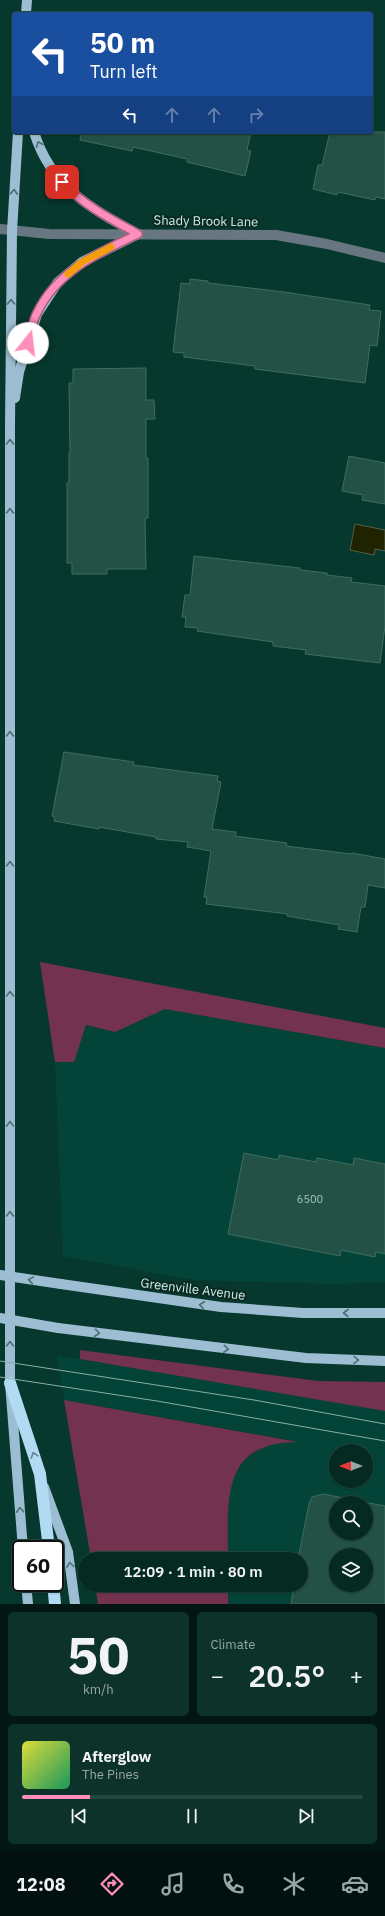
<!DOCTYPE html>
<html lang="en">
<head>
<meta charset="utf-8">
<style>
  body { margin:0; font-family:"IBM Plex Sans",sans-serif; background:#0d322a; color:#f1f3f6; height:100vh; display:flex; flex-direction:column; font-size:15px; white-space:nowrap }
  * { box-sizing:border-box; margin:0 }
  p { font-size:13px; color:#97a7a5 }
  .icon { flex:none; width:22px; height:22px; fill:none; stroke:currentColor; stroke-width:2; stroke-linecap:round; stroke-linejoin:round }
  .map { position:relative; height:1604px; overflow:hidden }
  .sheet { display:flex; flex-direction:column; gap:8px; padding:8px; background:#021713; flex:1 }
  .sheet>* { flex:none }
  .guide { position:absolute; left:12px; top:12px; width:361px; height:122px; border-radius:4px; box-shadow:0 1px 3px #0004,0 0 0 1px #254640; background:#1a4fa0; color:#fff; overflow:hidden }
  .needle { width:26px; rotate:270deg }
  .fabs { position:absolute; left:329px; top:1444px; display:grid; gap:8px }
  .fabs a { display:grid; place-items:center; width:44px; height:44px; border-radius:50%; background:#042a22; box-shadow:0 1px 3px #0004,0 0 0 1px #254640; font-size:20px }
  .speed { position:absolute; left:12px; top:1540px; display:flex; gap:8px; font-size:20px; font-weight:700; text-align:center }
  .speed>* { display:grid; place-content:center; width:52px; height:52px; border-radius:50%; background:#042a22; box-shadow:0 1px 3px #0004,0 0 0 1px #254640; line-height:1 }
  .speed .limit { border:2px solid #111; border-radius:6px; background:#fff; color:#111 }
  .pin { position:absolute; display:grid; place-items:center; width:34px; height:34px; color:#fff; margin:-17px; border-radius:8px; box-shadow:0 2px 6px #0006 }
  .me { position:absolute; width:44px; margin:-22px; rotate:16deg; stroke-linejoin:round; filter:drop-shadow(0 0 3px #0008) }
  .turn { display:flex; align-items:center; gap:14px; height:84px; padding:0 12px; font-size:18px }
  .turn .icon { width:52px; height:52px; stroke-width:2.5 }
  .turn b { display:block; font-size:28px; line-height:34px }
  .lanes { display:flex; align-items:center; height:38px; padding:0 12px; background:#0003; justify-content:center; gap:20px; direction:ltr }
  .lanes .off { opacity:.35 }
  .big { font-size:30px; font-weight:600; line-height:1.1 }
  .sheet .tile { flex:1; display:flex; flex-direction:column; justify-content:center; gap:6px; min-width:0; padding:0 14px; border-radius:6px; background:#0d322a }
  .sheet .dial { align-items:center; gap:0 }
  .dial b { font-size:52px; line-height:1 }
  .song { display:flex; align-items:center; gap:12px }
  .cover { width:48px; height:48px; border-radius:6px; background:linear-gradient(135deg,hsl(60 70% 55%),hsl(150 70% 35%)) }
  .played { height:4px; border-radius:2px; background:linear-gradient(90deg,#fe8ebc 20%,#254640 20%) }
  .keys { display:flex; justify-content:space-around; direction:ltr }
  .heat { display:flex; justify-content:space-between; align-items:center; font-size:22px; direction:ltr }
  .sheet .tiles { flex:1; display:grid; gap:8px; grid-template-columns:1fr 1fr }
  .tile:last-child { grid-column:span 2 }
  .trip { position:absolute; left:78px; top:1552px; width:230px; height:40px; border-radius:20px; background:#042a22; box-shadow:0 1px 3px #0004,0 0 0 1px #254640; font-weight:600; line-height:40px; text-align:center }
  .tabs { display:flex; height:64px; justify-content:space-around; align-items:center; background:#02110e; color:#97a7a5 }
  .tabs .icon { width:28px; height:28px }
  .tabs .active { color:#fe8ebc }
  .tabs b { font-size:18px; color:#f1f3f6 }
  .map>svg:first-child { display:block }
</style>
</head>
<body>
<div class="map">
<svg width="385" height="1604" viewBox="0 0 385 1604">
  <rect width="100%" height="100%" fill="#06382e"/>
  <g fill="#044438" fill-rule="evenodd">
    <path d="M165,1009l220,39v234l-49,2 -143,-4 -130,-24 -8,-194h19l12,-37 29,7z"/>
    <path d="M57,1356l147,22 181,33v193h-157v-19h73v-26h-73v-60l4,-20 11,-17 16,-13 19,-7 17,-1 -231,-41zM336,1451h30v30h-30zM336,1503h30v30h-30zM336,1555h30v30h-30z"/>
  </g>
  <g fill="#73334f">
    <path d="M40,962l345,66v20l-220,-39 -50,23 -29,-7 -12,37h-19z"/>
    <path d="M80,1350l238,31 67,1v29l-305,-52z"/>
    <path d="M64,1400l234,42c-78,0 -70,59 -70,117h-137z"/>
    <path d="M95,1585h133v19h-130z"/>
  </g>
  <path fill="#1f2300" stroke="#555f44" d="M355,524l30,6v21l-10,-2 -1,6 -24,-5z"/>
  <g fill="#235145" stroke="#406d61" fill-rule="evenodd">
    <path d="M81,132h170l-4,18 4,1 -6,25 -58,-14v-3l-54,-12 -1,4 -52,-11z"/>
    <path d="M330,132h55v67l-9,-2 -1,3 -37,-8 -1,3 -24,-6 5,-24h4z"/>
    <path d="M190,279l18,2v2l76,9 86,13 -1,5 12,1 -4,35 -7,-1 -5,38 -110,-14v-3l-71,-9v-4l-11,-1 8,-69 9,1z"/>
    <path d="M146,368v32h8l1,19h-9v39h2v60h-3l1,51h-39v5h-35v-11h-5v-80h2v-30h1l-1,-70h4v-14z"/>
    <path d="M349,456l36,7v41l-23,-4 1,-5 -21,-4z"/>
    <path d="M194,556l106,12v2l27,3v2l25,3 -1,4 34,4v40l-5,37 -75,-9 1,-4 -33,-4v-4l-76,-11 1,-3 -13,-1 1,-10h-4l3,-22h5z"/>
    <path d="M64,752l70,10 -1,3 85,11 -1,5 4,1 -9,47 24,3 -1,4 52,7 -1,3 66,8v-1l33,6v29l-17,-3 -3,22h-4l-4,25 -19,-3 1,-4 -52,-9 1,-2 -82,-10 1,-7h-3l7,-46 -24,-4 1,-5 -32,-3v-2l-57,-10v2l-45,-8 1,-4 -3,-1z"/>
    <path d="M244,1153l34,7 1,-5 37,7 1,-4 36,7 1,-7 31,6v90l-9,-2 -1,5 -34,-7 -1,6 -112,-22z"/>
    <path d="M323,1494l62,12v98h-94l3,-19h7v-26h-3l11,-55 3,-7zM336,1503h30v30h-30zM336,1555h30v30h-30z"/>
  </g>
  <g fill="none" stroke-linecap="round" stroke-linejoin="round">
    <path stroke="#677680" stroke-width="10" d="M0,229l49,5 227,1 51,9 58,14"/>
    <g stroke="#9dbed2" stroke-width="10">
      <path d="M26,14l1,-14"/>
      <path d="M18,132l-6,99 -2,194v958l13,166"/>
      <path d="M34,132c17,55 56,76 104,102"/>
      <path d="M15,398l4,-26 18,-58 21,-32 24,-20 56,-28"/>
      <path d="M61,1284l160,23 82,6h82"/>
      <path d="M58,1328l248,30 79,3"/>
      <path d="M44,1487l24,65 7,52"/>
      <path d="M26,1583l2,21"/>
    </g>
    <g stroke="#b2daf2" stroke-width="12">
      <path d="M10,1383l30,91 9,75"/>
      <path d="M53,1583l2,21"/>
    </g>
    <g stroke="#8cada5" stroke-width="1">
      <path d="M0,1361l254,39 131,24"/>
      <path d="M0,1377l157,24 228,40"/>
    </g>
    <g stroke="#9dbed2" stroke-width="10">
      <path d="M0,1275l61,9"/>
      <path d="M0,1318l58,10"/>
    </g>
  </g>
  <defs><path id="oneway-chevron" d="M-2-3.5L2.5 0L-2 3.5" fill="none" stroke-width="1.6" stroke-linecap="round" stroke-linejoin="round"/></defs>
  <g stroke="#4b6e72">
    <use href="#oneway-chevron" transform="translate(39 144) rotate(-113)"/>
    <use href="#oneway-chevron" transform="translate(14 192) rotate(-87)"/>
    <use href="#oneway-chevron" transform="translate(11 302) rotate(-90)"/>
    <use href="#oneway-chevron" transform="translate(10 442) rotate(-90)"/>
    <use href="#oneway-chevron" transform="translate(10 511) rotate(-90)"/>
    <use href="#oneway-chevron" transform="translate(10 734) rotate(-90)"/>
    <use href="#oneway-chevron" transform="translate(10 864) rotate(-90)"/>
    <use href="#oneway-chevron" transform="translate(10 994) rotate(-90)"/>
    <use href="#oneway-chevron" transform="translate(10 1124) rotate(-90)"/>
    <use href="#oneway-chevron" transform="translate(10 1214) rotate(-90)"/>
    <use href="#oneway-chevron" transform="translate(31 1280) rotate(-171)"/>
    <use href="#oneway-chevron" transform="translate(202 1305) rotate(-172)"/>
    <use href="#oneway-chevron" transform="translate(346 1313) rotate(180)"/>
    <use href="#oneway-chevron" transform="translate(97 1333) rotate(7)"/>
    <use href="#oneway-chevron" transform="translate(10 1344) rotate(-90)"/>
    <use href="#oneway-chevron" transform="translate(226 1349) rotate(6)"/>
    <use href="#oneway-chevron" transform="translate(356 1360) rotate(2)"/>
    <use href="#oneway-chevron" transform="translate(20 1510) rotate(-94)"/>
    <use href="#oneway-chevron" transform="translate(70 1565) rotate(-98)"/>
  </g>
  <use stroke="#5d838b" href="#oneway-chevron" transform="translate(34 1455) rotate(-108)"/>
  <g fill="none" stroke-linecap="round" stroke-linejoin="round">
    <defs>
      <path id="route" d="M28,343c3,-9 4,-21 9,-30 20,-42 61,-60 101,-79 -27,-15 -55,-29 -76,-52"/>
    </defs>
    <use href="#route" stroke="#a55c7a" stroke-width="10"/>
    <use href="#route" stroke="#fe8ebc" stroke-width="7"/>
    <path stroke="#f59e0b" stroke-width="7" d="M68,274l14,-12 29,-15"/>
  </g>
  <g text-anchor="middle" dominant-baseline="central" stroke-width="4" stroke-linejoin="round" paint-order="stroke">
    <g font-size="11" fill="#a6c4bc">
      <text x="310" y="1199">6500</text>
    </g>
    <g font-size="13" fill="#d2eae3" stroke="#082c24">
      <text transform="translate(206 221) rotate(1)">Shady Brook Lane</text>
      <text transform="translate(193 1289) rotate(7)">Greenville Avenue</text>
    </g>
  </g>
</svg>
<div class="fabs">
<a><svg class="needle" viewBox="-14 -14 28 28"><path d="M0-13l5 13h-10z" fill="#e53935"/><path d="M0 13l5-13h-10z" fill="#97a7a5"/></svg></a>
<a><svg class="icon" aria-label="search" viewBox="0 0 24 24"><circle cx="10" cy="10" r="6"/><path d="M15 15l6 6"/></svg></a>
<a><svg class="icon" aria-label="layers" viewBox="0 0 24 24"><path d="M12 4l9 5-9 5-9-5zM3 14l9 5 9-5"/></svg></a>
</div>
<div class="speed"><div class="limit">60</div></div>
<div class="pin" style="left:62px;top:182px;background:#d93025"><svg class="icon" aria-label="arrive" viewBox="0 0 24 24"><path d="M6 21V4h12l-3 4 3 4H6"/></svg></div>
<svg class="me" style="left:28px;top:343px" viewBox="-20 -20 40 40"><circle r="19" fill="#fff"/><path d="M0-13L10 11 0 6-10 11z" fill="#fe8ebc"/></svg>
<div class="trip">12:09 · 1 min · 80 m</div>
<div class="guide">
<div class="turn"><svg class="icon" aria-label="left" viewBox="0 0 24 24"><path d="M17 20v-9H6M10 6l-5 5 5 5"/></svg><div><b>50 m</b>Turn left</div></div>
<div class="lanes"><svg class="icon" aria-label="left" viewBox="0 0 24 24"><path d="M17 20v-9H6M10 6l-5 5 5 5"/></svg><svg class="icon off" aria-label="ahead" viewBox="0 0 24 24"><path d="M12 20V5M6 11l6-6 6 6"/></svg><svg class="icon off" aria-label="ahead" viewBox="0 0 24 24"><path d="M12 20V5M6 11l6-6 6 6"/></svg><svg class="icon off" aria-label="right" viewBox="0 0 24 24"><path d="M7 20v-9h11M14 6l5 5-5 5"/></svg></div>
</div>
</div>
<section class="sheet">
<div class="tiles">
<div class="tile dial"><b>50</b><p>km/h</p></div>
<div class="tile"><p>Climate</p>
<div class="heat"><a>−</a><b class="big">20.5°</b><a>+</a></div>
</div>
<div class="tile">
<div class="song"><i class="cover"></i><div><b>Afterglow</b><p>The Pines</p></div></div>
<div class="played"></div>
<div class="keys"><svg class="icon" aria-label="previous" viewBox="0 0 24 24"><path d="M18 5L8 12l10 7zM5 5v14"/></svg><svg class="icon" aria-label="pause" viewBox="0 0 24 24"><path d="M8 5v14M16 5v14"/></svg><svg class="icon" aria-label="next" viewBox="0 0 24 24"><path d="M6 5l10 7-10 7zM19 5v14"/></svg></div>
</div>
</div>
</section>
<nav class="tabs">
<b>12:08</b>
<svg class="icon active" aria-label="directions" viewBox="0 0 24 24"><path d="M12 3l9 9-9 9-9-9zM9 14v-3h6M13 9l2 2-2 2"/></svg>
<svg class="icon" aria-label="music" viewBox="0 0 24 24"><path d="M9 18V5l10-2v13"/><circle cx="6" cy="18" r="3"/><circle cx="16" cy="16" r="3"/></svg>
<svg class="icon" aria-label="phone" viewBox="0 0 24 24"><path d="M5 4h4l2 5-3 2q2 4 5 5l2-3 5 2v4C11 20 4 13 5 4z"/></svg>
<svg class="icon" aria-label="climate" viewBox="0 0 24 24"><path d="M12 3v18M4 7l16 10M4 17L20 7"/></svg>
<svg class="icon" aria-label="car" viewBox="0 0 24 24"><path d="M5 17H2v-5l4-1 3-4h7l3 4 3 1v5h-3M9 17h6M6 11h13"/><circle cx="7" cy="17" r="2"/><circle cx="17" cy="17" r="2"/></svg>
</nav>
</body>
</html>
